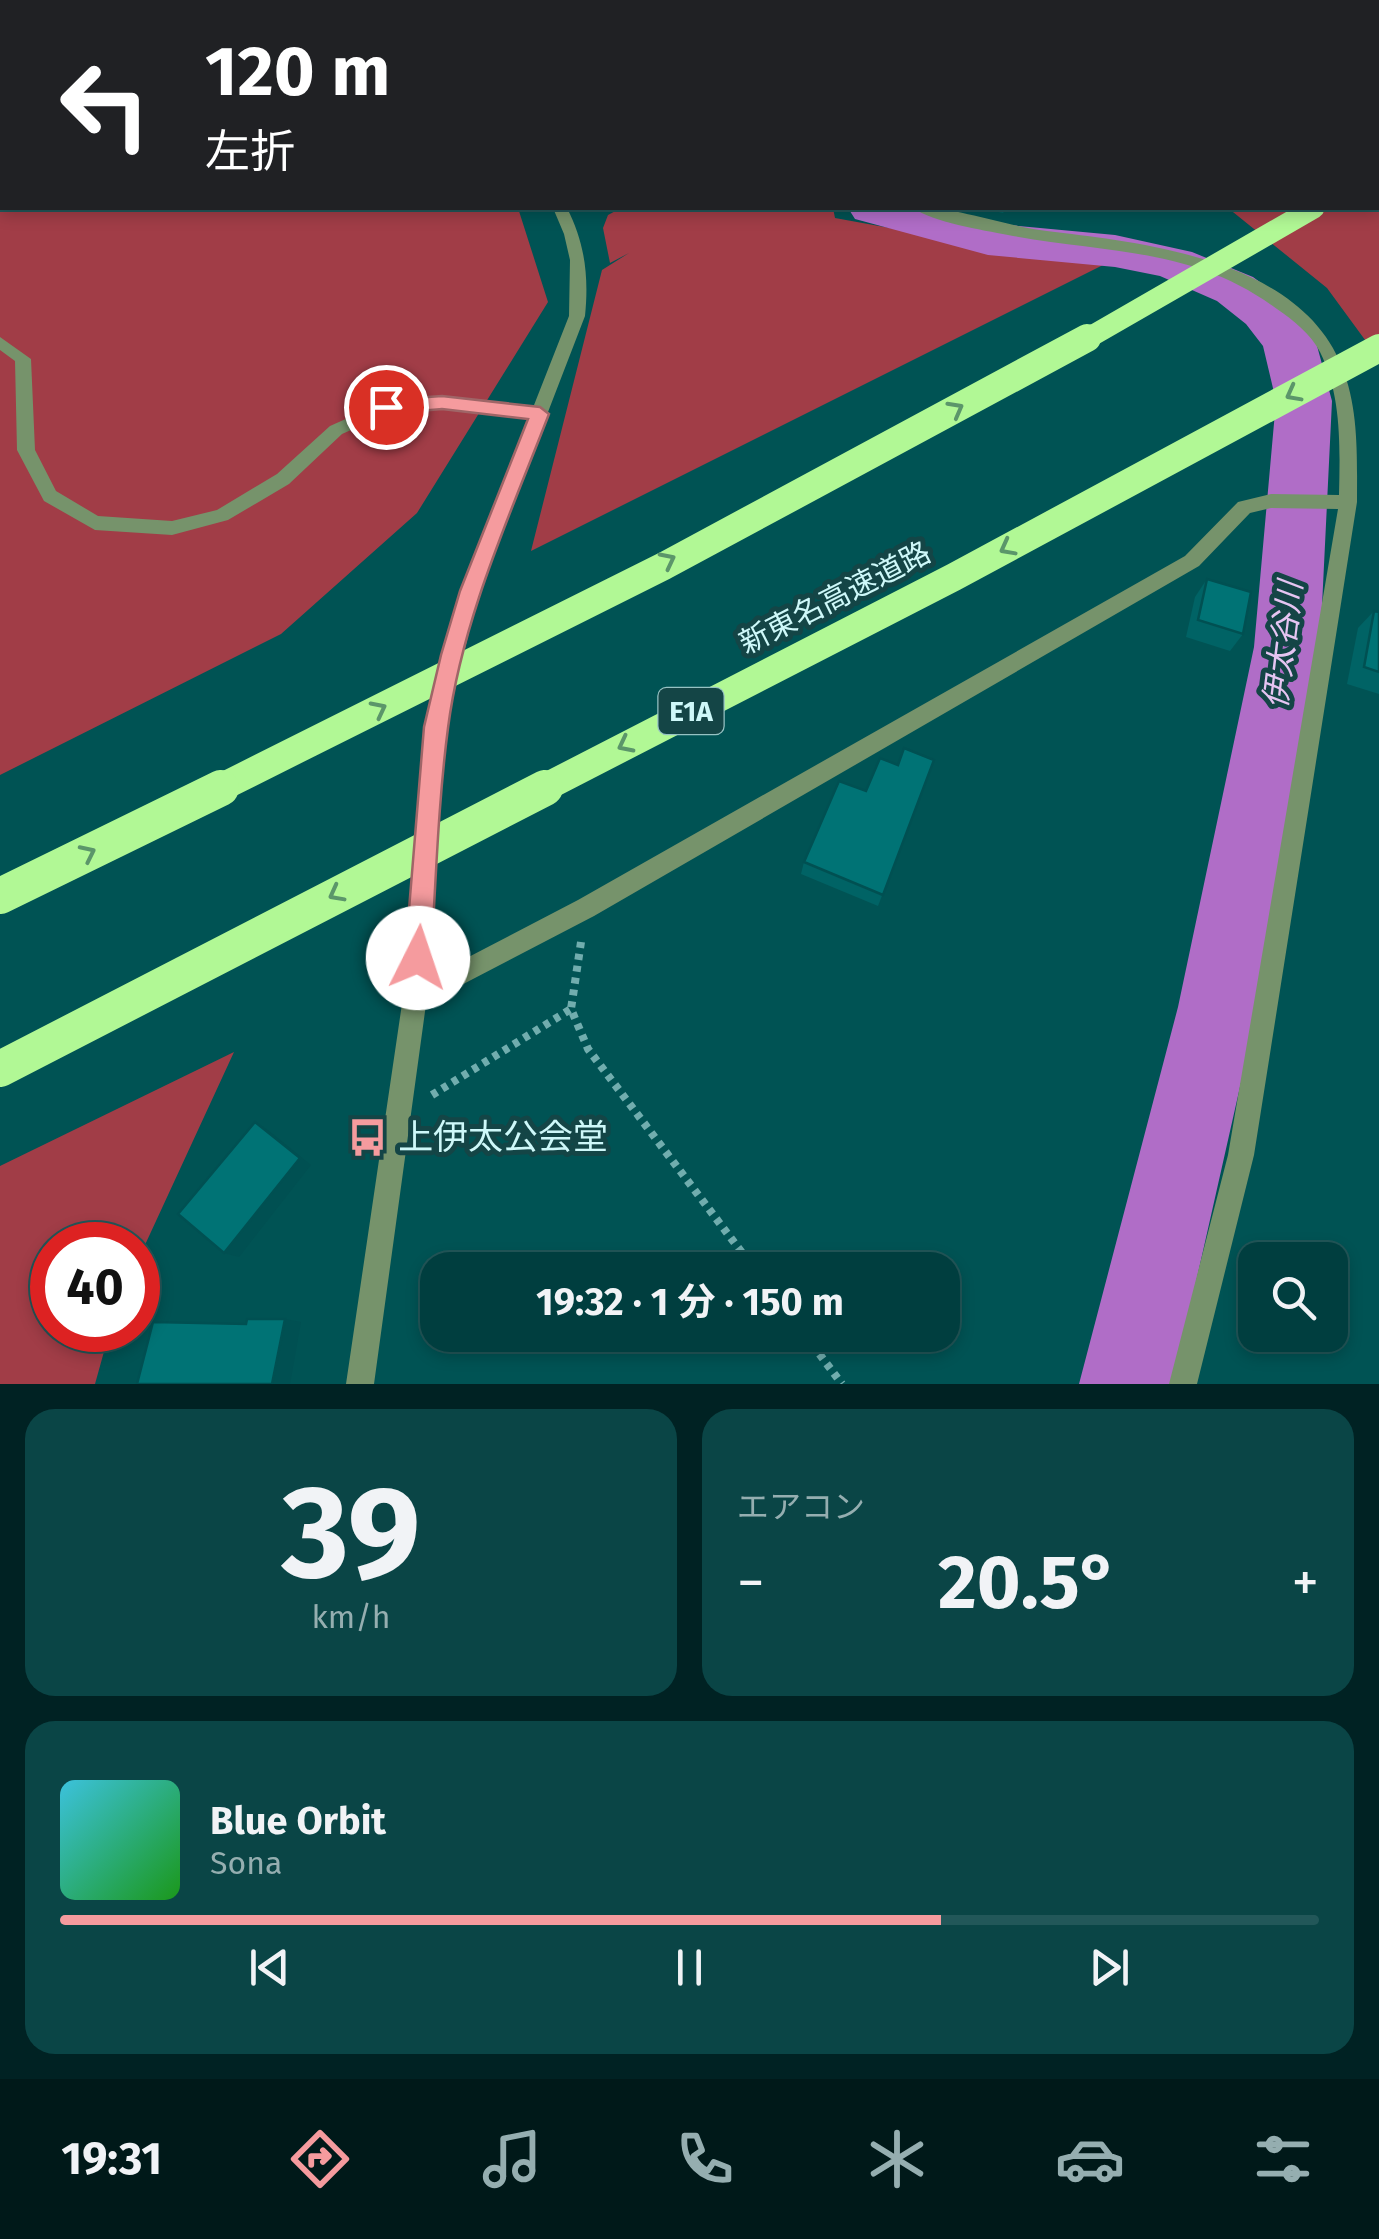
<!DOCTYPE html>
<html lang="ja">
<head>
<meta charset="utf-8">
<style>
  body { margin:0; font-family:"Fira Sans","Noto Sans JP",sans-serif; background:#0a4546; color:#f1f3f6; height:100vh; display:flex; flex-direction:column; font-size:38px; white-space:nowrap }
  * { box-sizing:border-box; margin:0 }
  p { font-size:32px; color:#95aeb0 }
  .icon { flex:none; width:55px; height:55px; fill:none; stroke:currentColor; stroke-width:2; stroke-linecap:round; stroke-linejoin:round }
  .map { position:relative; height:1384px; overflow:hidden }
  .details { display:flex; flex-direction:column; gap:25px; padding:25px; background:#002223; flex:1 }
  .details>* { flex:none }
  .hud { position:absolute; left:0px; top:0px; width:1380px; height:210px; box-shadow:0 5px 15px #0003,0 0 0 2px #225759; background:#202124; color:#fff; overflow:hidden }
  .controls { position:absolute; left:1238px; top:1242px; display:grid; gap:20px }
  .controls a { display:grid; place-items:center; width:110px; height:110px; border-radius:20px; background:#003e3f; box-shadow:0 5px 15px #0003,0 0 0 2px #225759; font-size:50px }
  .speed { position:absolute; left:30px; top:1222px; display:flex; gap:20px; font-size:50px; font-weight:700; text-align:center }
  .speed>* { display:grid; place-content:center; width:130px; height:130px; border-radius:50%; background:#003e3f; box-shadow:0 5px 15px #0003,0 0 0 2px #225759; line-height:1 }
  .speed .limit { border:15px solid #d22; background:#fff; color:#111 }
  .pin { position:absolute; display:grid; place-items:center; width:85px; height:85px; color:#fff; margin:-42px; border:5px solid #fff; border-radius:50%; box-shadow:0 2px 10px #0007 }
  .me { position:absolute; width:110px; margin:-55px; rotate:4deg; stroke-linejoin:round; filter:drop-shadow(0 0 8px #0008) }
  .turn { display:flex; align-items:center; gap:35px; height:210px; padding:0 40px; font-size:45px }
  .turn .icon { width:130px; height:130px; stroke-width:2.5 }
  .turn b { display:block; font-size:70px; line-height:85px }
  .big { font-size:75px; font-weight:700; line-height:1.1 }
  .details .card { flex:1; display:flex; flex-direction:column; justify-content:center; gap:15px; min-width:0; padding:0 35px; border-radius:30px; background:#0a4546 }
  .details .dial { align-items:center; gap:0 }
  .dial b { font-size:130px; line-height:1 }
  .song { display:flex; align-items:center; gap:30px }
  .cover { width:120px; height:120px; border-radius:15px; background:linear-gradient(135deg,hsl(190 70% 55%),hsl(120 70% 35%)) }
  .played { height:10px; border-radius:5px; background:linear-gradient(90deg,#f59b9e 70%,#225759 70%) }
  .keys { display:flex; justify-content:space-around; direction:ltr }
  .heat { display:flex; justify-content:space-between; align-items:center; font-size:55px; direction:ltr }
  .details .tiles { flex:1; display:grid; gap:25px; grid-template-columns:1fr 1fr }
  .card:last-child { grid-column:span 2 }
  .trip { position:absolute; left:420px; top:1252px; width:540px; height:100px; border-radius:30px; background:#003e3f; box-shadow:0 5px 15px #0003,0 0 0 2px #225759; font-weight:700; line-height:100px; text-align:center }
  .tab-bar { display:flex; height:160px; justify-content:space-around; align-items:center; background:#001919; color:#95aeb0 }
  .tab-bar .icon { width:70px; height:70px }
  .tab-bar .current { color:#f59b9e }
  .tab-bar b { font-size:45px; color:#f1f3f6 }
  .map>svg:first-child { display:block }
</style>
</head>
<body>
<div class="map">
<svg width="1379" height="1384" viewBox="0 0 1379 1384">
  <rect width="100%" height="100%" fill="#005354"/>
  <g fill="#a13d47">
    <path d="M0,0h374l-372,2v206h516l30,94 -131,211 -136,121 -281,141z"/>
    <path d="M844,0h535v359l-52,-71 -99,-80h150v-206z"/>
    <path d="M621,208h212l2,10 165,30 109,14 -578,289 71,-281 27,-17 -19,10 -7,-35 5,-13z"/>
    <path d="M234,1052l-96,208v-15h-86v85h58l-15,54h-95v-218z"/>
  </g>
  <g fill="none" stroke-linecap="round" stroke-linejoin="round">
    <g fill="#b06dc7" fill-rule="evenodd">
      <path d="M817,0h40l1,2h-40z"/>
      <path d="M848,208h80l60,15 127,12 77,17 61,25 31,23 32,42 16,59 -12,246 -62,360 -85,377h-94l99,-377 76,-360 22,-246 -13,-55 -17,-22 -29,-23 -57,-25 -45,-9 -127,-12 -133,-36z"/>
    </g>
    <g stroke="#71adae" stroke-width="8" stroke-dasharray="6 6" stroke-linecap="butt">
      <path d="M581,942l-10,67 17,40 167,221"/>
      <path d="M432,1095l139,-86"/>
      <path d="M805,1335l37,49"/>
    </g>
    <g fill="#76936b" fill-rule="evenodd">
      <path d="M714,0h15l1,2h-14z"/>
      <path d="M913,208c39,-3 91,18 134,23 98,12 253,28 295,136 17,42 15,90 15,135l-103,653 -57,229h-28l59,-229 110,-646 -67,-1 -21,5 -51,53 -605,350 -171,89 -8,4 -8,-4 -4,-8 4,-8 171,-89 607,-344 53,-54 33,-8 68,1c1,-47 3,-99 -19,-143 -9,-18 -27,-32 -43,-43 -85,-63 -171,-55 -269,-74 -26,-5 -75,-13 -95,-27z"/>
      <path d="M0,337l31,22 4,91 21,41 42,25 74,5 45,-11 60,-36 53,-48 56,-25 56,-5 98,11 8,6 -8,6 -98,-11 -53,5 -47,21 -53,50 -61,36 -56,15 -77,-5 -51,-29 -27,-51 -2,-89 -15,-11z"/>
    </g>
    <path fill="#76936b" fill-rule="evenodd" d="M553,208h14c18,35 22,69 18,108l-106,275 -33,136 -19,270 -53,387h-28l57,-387 23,-270 35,-136 108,-275 1,-56 -6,-26z"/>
    <rect fill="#b1f895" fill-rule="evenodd" x="1378" y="163" width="1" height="12"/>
    <path stroke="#b1f895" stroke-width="21" d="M1083,341l231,-133"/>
    <g stroke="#b1f895" stroke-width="28">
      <path d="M216,790l448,-224 423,-228"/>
      <path d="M540,790l414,-213 425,-229"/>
    </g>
    <g stroke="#b1f895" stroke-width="36">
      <path d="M0,896l221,-108"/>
      <path d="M0,1069l545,-281"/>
    </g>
  </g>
  <g fill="#006365">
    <path d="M980,208h26l-3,5z"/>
    <path d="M1015,208h73l-1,4z"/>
    <path d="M1207,579l36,55 -13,17 -44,-14 9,-40z"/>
    <path d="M1374,611l5,1v82l-32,-10 11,-56z"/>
    <path d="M934,760l-56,146 -77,-32 3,-12 94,-97z"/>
  </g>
  <g fill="#005052">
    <path d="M255,1122l13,8 43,35 -72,92 -15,-4z"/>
    <path d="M285,1319l16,3 -11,62h-18z"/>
  </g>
  <g fill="#007375" stroke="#005052" stroke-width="2.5">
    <rect x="748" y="0" width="76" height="2"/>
    <path d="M1207,579l44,13 -8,42 -45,-14z"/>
    <path d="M1374,611l5,1v60l-15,-5z"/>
    <path d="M904,748l30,12 -51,135 -79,-33 35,-81 27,10 14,-33 18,7z"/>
    <path d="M255,1122l45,36 -76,95 -46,-39z"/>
    <path d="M247,1319h38l-13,65h-135l16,-62 93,2z"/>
  </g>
  <defs><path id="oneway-chevron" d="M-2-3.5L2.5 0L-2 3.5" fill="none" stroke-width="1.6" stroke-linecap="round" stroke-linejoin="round" transform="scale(2.5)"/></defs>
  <g stroke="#5b966a">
    <use href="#oneway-chevron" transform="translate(1293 394) rotate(152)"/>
    <use href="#oneway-chevron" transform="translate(956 409) rotate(-29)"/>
    <use href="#oneway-chevron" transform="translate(1007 548) rotate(152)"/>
    <use href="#oneway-chevron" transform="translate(668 560) rotate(-27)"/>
    <use href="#oneway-chevron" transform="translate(379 709) rotate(-27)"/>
    <use href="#oneway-chevron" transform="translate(625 745) rotate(153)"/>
    <use href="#oneway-chevron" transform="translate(88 853) rotate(-26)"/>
    <use href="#oneway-chevron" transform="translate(336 894) rotate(152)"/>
  </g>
  <path fill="#f59b9e" stroke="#9f6567" stroke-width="2.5" d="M442,396l98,11 9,7c-39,101 -87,205 -101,314 -10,76 -12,154 -17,230l-4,10 -9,3 -10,-3 -3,-10 19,-231 17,-72 19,-64 68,-172 -86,-10 -56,5 -10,-7 10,-7z"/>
  <defs>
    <symbol id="bus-bare" viewBox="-9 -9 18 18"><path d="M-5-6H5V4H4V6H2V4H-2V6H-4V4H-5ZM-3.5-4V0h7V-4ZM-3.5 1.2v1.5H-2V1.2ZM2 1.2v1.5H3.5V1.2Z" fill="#f59b9e" stroke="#144546" stroke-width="2.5" paint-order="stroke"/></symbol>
  </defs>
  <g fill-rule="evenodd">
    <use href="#bus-bare" x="340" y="1110" width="55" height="55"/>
  </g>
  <g text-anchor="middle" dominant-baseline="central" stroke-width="10" stroke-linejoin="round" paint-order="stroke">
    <rect fill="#144546" stroke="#96c2c3" stroke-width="2.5" x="658.5" y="688" width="65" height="46" rx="8"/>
    <g font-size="28" font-weight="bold" fill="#cef8f9">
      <text x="691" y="711">E1A</text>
    </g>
    <g font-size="30" fill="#cef8f9" stroke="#144546">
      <text transform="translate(835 598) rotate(-27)">新東名高速道路</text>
    </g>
    <g font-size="32" font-style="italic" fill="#e6c5f2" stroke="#144546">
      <text transform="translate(1283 645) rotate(-83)">伊太谷川</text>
    </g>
    <g font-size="35" fill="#cef8f9" stroke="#144546" text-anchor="start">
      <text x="398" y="1137">上伊太公会堂</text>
    </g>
  </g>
</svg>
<div class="controls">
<a><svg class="icon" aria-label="search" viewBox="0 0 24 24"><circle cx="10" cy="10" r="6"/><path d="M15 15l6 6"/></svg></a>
</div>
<div class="speed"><div class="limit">40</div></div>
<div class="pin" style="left:386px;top:407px;background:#d93025"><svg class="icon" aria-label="arrive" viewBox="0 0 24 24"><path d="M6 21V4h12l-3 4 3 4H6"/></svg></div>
<svg class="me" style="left:418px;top:958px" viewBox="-20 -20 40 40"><circle r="19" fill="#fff"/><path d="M0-13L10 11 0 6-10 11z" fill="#f59b9e"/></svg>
<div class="trip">19:32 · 1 分 · 150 m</div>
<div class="hud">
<div class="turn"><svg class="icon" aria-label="left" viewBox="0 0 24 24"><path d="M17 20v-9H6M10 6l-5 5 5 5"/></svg><div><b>120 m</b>左折</div></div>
</div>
</div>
<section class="details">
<div class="tiles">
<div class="card dial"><b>39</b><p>km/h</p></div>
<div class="card"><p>エアコン</p>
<div class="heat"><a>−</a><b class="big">20.5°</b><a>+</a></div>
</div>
<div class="card">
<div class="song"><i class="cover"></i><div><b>Blue Orbit</b><p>Sona</p></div></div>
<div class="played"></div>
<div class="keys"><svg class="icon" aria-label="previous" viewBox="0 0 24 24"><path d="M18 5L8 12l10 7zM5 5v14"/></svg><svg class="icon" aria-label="pause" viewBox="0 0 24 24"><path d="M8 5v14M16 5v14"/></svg><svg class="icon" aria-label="next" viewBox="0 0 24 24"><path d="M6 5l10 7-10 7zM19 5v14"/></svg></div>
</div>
</div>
</section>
<nav class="tab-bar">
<b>19:31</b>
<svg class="icon current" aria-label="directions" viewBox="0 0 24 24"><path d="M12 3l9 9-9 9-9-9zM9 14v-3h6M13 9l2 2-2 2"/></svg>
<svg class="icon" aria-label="music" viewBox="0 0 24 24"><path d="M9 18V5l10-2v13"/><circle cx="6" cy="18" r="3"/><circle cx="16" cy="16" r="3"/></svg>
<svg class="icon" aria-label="phone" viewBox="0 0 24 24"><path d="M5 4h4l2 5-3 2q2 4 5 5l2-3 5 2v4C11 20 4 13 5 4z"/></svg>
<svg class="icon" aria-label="climate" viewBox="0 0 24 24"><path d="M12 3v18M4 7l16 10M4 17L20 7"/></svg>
<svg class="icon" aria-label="car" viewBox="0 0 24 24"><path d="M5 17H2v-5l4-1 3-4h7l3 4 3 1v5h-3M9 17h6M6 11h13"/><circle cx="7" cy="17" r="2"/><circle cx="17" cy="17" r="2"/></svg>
<svg class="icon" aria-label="filters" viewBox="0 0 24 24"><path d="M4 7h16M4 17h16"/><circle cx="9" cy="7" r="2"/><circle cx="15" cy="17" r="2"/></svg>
</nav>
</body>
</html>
